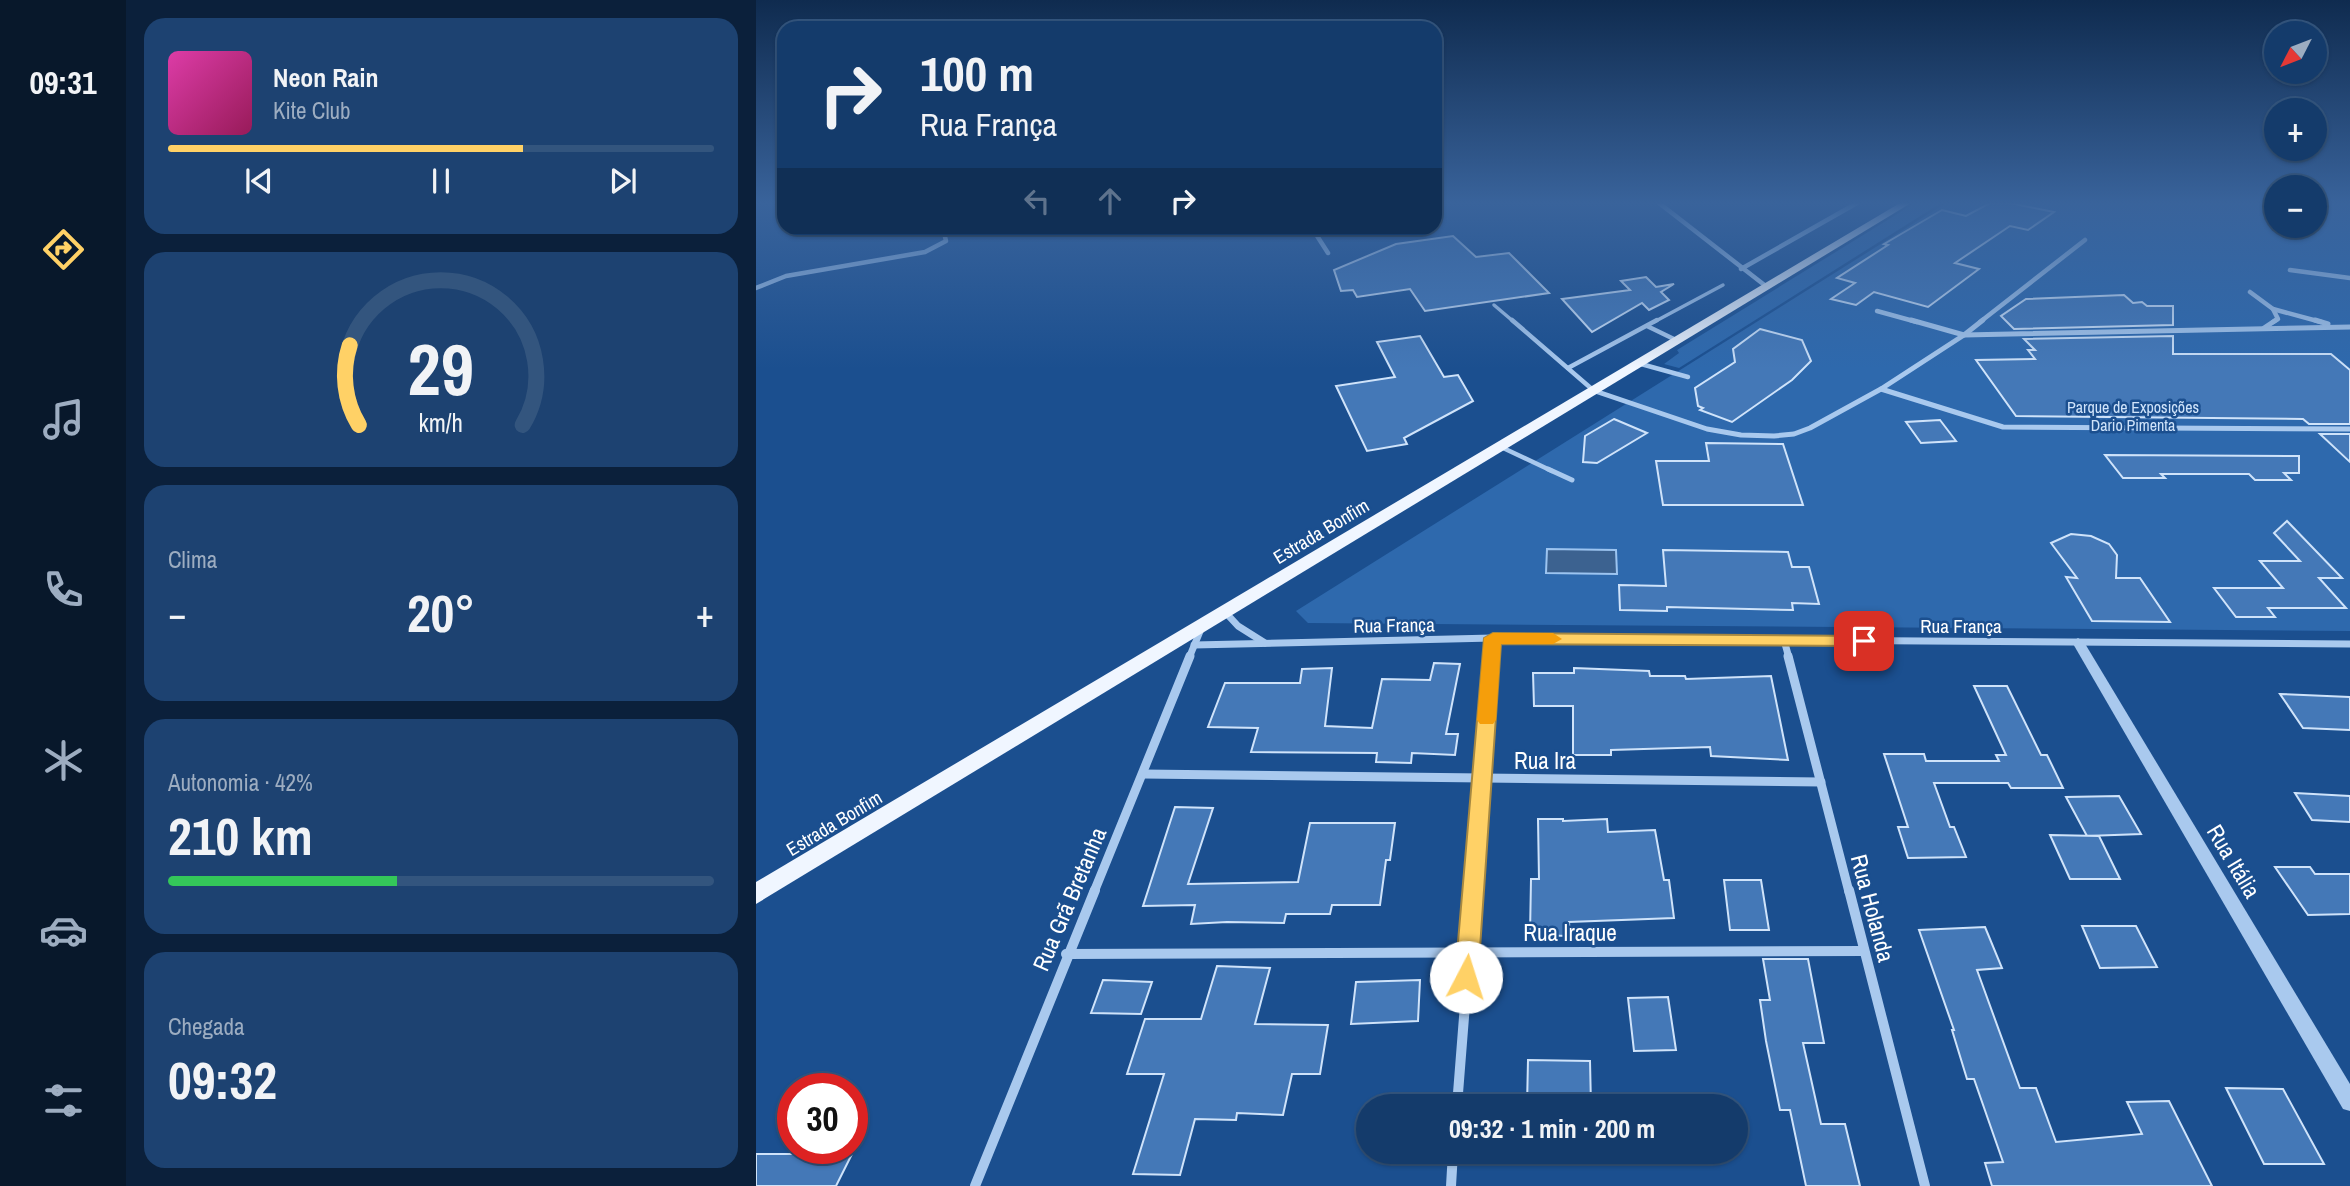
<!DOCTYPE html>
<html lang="pt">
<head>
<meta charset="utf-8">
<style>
  body { margin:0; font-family:"Archivo Narrow",sans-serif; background:#1d4271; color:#f1f3f6; height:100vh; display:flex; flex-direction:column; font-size:26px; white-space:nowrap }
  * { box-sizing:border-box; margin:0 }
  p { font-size:23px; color:#9dadc1 }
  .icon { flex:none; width:38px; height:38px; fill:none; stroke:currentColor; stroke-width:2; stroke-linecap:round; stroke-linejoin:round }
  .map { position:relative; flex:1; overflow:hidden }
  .side { display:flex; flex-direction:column; gap:18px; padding:18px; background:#0b203b; width:630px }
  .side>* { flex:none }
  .guide { position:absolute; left:21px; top:21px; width:665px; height:214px; border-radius:21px; box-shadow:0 2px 5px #0004,0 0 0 2px #33557e; background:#143b6b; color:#f1f3f6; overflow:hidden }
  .needle { width:46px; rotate:228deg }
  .tools { position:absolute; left:1508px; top:21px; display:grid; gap:14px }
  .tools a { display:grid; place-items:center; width:63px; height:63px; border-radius:50%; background:#143b6b; box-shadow:0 2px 5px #0004,0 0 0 2px #33557e; font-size:35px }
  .speed { position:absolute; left:21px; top:1073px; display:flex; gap:14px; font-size:35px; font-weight:700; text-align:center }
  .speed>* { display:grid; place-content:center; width:91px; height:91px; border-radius:50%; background:#143b6b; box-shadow:0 2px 5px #0004,0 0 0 2px #33557e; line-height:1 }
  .speed .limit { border:10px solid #d22; background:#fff; color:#111 }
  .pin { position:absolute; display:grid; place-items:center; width:60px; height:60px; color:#fff; margin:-30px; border-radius:14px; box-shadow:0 4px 10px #0006 }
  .me { position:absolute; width:77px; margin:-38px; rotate:5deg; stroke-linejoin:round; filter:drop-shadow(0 0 5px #0008) }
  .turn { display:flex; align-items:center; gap:24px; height:147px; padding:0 28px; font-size:32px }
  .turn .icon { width:91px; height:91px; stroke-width:2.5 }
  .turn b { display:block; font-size:49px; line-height:60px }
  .lanes { display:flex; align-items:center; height:66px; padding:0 28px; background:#0003; justify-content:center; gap:35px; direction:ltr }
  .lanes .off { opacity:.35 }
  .big { font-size:52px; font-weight:700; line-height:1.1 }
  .side .card { flex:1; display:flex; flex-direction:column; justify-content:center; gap:10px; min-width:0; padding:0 24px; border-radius:21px; background:#1d4271 }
  .side .dial { align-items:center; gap:0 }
  .dial svg { height:182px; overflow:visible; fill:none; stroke:#33557e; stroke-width:7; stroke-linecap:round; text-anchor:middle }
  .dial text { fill:#f1f3f6; stroke:none }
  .song { display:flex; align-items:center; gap:21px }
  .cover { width:84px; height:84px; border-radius:10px; background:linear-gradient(135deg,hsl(320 70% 55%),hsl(330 70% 35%)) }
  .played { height:7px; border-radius:4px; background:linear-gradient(90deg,#ffd166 65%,#33557e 65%) }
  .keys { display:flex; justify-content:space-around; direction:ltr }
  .heat { display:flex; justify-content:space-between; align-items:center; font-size:38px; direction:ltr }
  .charge { height:10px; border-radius:5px; background:linear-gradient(90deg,#34c759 42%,#33557e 0) }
  .trip { position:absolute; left:600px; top:1094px; width:392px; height:70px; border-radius:35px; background:#143b6b; box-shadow:0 2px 5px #0004,0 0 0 2px #33557e; font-weight:700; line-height:70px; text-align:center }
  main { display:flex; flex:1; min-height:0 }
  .tabs { display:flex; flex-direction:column; width:126px; justify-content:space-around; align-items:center; background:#08182b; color:#9dadc1 }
  .tabs .icon { width:49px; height:49px }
  .tabs .selected { color:#ffd166 }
  .tabs b { font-size:32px; color:#f1f3f6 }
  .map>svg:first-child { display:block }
</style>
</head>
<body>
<main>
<nav class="tabs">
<b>09:31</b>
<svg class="icon selected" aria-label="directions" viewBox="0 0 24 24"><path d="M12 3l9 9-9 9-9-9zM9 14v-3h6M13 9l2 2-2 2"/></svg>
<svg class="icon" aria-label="music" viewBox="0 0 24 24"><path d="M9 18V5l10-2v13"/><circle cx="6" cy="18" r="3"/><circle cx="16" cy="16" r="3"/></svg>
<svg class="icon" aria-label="phone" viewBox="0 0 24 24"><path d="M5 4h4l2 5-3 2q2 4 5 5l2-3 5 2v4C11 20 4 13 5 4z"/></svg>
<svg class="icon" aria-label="climate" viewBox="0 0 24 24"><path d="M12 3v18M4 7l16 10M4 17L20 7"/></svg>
<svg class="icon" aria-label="car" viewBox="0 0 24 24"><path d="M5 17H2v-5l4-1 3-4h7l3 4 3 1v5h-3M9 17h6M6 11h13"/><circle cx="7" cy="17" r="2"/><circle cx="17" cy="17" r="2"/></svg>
<svg class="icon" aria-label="filters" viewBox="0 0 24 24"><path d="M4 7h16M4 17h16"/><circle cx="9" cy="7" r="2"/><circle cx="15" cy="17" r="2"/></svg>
</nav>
<section class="side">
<div class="card">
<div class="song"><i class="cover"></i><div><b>Neon Rain</b><p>Kite Club</p></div></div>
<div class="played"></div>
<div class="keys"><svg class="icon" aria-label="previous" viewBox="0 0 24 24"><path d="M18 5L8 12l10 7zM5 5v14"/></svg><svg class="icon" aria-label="pause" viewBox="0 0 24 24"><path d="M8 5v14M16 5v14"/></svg><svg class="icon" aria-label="next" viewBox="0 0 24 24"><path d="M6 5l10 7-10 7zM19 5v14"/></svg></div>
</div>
<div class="card dial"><svg viewBox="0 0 100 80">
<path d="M14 69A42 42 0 1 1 86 69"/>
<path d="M14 69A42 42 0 0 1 10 34" stroke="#ffd166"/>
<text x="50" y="56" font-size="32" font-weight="700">29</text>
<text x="50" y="72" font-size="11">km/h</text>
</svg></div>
<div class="card"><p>Clima</p>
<div class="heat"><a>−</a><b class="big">20°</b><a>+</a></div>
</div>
<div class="card"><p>Autonomia · 42%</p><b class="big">210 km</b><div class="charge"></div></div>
<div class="card"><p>Chegada</p><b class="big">09:32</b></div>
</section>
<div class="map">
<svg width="1594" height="1186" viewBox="0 0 1594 1186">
  <rect width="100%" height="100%" fill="#1b4f8f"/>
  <g fill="#2e69ad">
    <path d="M1159,203h26l-262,165 -15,-4 15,-11 -2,-3z"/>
    <path d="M1190,203h331v23h38v-23h35v428l-1042,-8 -12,-12z"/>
  </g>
  <path fill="#3c6290" stroke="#9cc4f0" stroke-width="2" d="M791,549l69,1 1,24 -71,-1z"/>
  <g fill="#4478b7" stroke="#cfe3fa" stroke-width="2">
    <path d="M1234,203h20l44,9 -26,18 -18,-4 -55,37 24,6 -51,38 -54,-15 -18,13 -25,-6 24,-16 -18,-5 51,-33 -4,-1 58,-34 24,6z"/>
    <path d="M697,236l23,21 33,-4 40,40 -124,18 -15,-22 -53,8 -4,-7 -12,1 -7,-21 62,-26z"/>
    <path d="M890,277l10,10 18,-3 -13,8 8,8 -20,10 -7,-7 -50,29 -30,-33 68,-9 -9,-9z"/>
    <path d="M1368,295l9,8 9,-1 5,4h26v19l-159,4 -13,-13 25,-17z"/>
    <path d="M1004,329l42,11 9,21 -19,19 -60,42 -32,-12 3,-2 -5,-2 -3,-18 40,-26 -2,-13z"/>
    <path d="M664,336l24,41 14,-2 15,26 -69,37 3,6 -40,7 -31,-65 59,-9 -18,-35z"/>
    <path d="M1417,336v18h158l19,16v54h-41l-6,-5 -287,-3 -40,-56 59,-1 -7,-9h7l-11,-11z"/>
    <path d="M858,419l33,14 -50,30 -14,-1 2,-26z"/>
    <path d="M1184,420l16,21 -35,2 -15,-21z"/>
    <path d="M1564,434h30v28z"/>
    <path d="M950,443l77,1 20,61h-140l-7,-44h53z"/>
    <path d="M1349,455l194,1v17h-15l7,7h-36l-6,-6h-88l4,4h-42z"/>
    <path d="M1531,521l55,57h-23l27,30h-78l7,9h-39l-22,-29h69l-23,-27h40l-26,-28z"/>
    <path d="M1315,534l20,2 18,8 8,11 -1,23h24l30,44 -78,-1 -26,-44 11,1 -26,-35z"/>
    <path d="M907,550l125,2 4,15h17l10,37 -27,-1 1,7 -126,-3v4l-47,-1 -1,-25 47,1z"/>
    <path d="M678,663l26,1 -14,70h12l-3,21 -43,-2 -1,10 -35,-1 1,-9 -126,-1 7,-24 -50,-1 17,-44h75l2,-14 30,-1 -7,58 47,2 10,-49 48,1z"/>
    <path d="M818,668l75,3 1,5h35l1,3 85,-3 17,84 -77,-4 -1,-9 -99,3v5h-38v-49h-39l-1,-33h41z"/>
    <path d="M1218,686h33l34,69h6l16,33h-52l-3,-5h-74l16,44h4l12,30 -58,1 -10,-31h10l-24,-73h40l2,7h73l-3,-6h10z"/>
    <path d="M1524,694l70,3v33l-47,-2z"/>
    <path d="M1539,793l55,3v26l-38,-2z"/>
    <path d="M1363,796l22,38 -54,2 -21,-39z"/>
    <path d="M419,807l38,1 -25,76 110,-2 12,-59h85l-5,37h-4l-6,45h-48l-2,9h-44l-2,9 -57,-1 -36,2 4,-19 -52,1z"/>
    <path d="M782,819h25v2l44,-2 1,13 47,-2 9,50h5l5,38 -105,4 1,14 -40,-1 1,-56h8z"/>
    <path d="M1294,835l49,1 21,43h-50z"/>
    <path d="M1519,867h35l5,7h35v40l-42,1z"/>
    <path d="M968,880h37l8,50h-39z"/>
    <path d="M1326,926h54l21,41 -57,1z"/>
    <path d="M1229,927l17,41 -25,2 43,118h16l20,54 86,-8 -15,-32 42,-1 43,85h-220l-7,-23 18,-1 -29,-83h-7l-15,-49h2l-35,-100z"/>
    <path d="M1007,959h45l16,84h-21l18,81h24l15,62h-54l-16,-76h-10l-14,-69 -6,-41h10z"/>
    <path d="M461,966l53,2 -15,56 73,1 -8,49h-28l-9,41 -46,-2 -1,7 -41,-1 -15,56 -47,-1 31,-100h-37l18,-55h56z"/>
    <path d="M347,980l49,2 -11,32 -50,-1z"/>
    <path d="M664,980l-2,41 -67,3 5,-42z"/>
    <path d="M912,997l8,53 -42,1 -6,-53z"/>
    <path d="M772,1060l62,1 1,45h-64z"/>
    <path d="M1470,1088l57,1 41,75h-60z"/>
    <path d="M0,1154h96l-16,32h-80z"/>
  </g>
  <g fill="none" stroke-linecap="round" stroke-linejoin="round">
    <g stroke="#a9c9ee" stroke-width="3.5">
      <path d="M738,305l20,17"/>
      <path d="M898,322l69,-37"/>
    </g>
    <g stroke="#a9c9ee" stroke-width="4.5">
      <path d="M756,320l81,70"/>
      <path d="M891,326l31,15"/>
      <path d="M885,364l47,13"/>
      <path d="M812,368l89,-48"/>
      <path d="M745,447l51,24"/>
    </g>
    <path stroke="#a9c9ee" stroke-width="5" d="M792,469l24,11"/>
    <g stroke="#a9c9ee" stroke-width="4.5">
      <path d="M903,203l108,84"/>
      <path d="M556,228l16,25"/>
      <path d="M985,269l116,-66"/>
      <path d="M1534,270l60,8"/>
      <path d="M0,288l30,-12 139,-24 21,-11 -3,-13"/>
      <path d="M1494,292l23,17 48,13"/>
      <path d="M1517,309l5,10 -5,3"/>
      <path d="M1121,311l40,11"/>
      <path d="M1224,322l105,-82"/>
    </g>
    <g stroke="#a9c9ee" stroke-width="5">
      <path d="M1155,320l53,15 19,-15"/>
      <path d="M1559,320l13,4"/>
      <path d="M1508,328l12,-8"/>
      <path d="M1125,389l122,38 347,2"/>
      <path d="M839,391l112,38 34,6 33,1 20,-2 16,-6 71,-39 83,-54 386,-8"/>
    </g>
    <g stroke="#a9c9ee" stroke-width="7">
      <path d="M470,613l12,13 27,17"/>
      <path d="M1028,640l5,18"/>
      <path d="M438,645l299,-7 857,6"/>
      <path d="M433,658l12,-29"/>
      <path d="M735,658l2,-20"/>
    </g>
    <g stroke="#a9c9ee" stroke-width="9">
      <path d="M1032,656l61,236"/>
      <path d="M387,774l678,8"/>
      <path d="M338,892l96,-236"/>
      <path d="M717,892l19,-236"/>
    </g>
    <g stroke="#a9c9ee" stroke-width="10">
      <path d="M1093,890l76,296"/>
      <path d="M310,954l798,-3"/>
      <path d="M701,1106l17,-216"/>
      <path d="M219,1186l120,-296"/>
      <path d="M695,1186l2,-34"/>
    </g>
    <path fill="#a9c9ee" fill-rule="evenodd" d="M1322,638l6,4 266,442v27l-7,-2 -271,-467z"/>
    <path fill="#f0f6ff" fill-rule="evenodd" d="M1144,203h11l-1155,701v-22z"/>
  </g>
  <linearGradient id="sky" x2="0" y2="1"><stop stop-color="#0f2b4f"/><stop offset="0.55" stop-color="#39639b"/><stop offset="1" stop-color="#39639b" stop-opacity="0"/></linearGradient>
  <rect width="1594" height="369" fill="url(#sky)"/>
  <path fill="#ffd166" stroke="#a68842" stroke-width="2" d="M737,633l371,3 9,5 -9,5 -363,-2 -23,333 -3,7 -9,3 -8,-3 -3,-7 29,-339z"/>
  <path fill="#f59e0b" d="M737,633h60l9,6 -9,5h-52l-5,76 -3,4h-13l-3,-4 7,-82z"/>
  <g text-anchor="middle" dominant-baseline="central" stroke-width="5" stroke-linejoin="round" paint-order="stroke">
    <g font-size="16" fill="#cfe3fa" stroke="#1b4f8f">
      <text x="1377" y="407">Parque de Exposições<tspan x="1377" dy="18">Dario Pimenta</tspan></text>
    </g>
    <g font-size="19" fill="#fff" stroke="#1b4f8f">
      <text transform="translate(565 531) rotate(-31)">Estrada Bonfim</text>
      <text transform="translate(638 625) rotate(-1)">Rua França</text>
      <text x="1205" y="626">Rua França</text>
      <text transform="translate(78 823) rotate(-31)">Estrada Bonfim</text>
    </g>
    <g font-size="23" fill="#fff" stroke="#1b4f8f">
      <text x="789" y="760">Rua Ira</text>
      <text transform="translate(1478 861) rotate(59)">Rua Itália</text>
      <text transform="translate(313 899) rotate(-67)">Rua Grã Bretanha</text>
      <text transform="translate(1117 908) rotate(75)">Rua Holanda</text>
      <text x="814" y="932">Rua Iraque</text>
    </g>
  </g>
</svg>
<div class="tools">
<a><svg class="needle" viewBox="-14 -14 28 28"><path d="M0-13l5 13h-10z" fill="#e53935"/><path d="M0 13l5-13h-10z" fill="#9dadc1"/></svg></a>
<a>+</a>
<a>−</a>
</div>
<div class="speed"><div class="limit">30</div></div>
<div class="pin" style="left:1108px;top:641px;background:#d93025"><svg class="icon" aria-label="arrive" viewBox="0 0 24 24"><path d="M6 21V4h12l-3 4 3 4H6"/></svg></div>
<svg class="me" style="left:710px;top:977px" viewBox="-20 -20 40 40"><circle r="19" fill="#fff"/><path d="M0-13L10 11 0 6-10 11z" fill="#ffd166"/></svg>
<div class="trip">09:32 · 1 min · 200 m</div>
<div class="guide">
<div class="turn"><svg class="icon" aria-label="right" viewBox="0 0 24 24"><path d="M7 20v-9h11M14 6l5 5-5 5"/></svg><div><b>100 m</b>Rua França</div></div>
<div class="lanes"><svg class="icon off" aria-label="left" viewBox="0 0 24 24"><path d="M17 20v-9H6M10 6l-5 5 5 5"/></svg><svg class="icon off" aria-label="ahead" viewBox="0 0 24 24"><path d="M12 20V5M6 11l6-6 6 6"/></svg><svg class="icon" aria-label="right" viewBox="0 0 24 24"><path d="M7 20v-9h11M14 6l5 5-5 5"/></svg></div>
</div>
</div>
</main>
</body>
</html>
